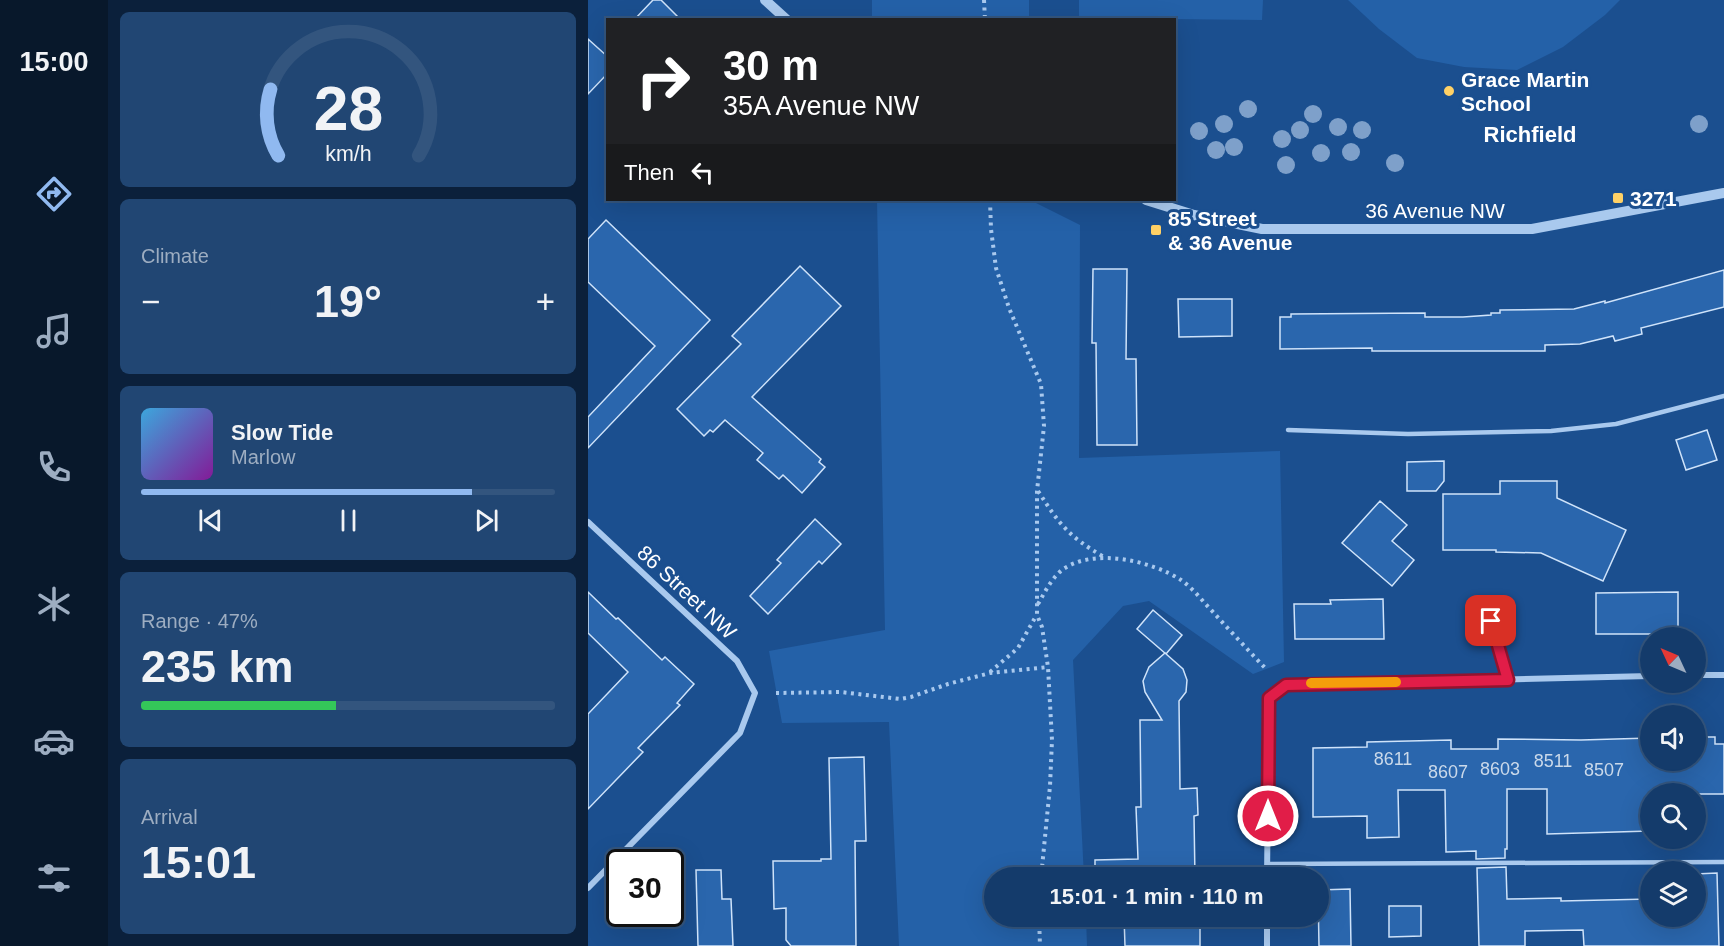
<!DOCTYPE html>
<html lang="en">
<head>
<meta charset="utf-8">
<style>
  body { margin:0; font-family:Arial,sans-serif; background:#214673; color:#f1f3f6; height:100vh; display:flex; flex-direction:column; font-size:22px; white-space:nowrap }
  * { box-sizing:border-box; margin:0 }
  p { font-size:20px; color:#9dadc1 }
  .icon { flex:none; width:33px; height:33px; fill:none; stroke:currentColor; stroke-width:2; stroke-linecap:round; stroke-linejoin:round }
  .map { position:relative; flex:1; overflow:hidden }
  .panel { display:flex; flex-direction:column; gap:12px; padding:12px; background:#0b203b; width:480px }
  .panel>* { flex:none }
  .banner { position:absolute; left:18px; top:18px; width:570px; height:183px; border-radius:0px; box-shadow:0 6px 24px #0002,0 0 0 2px #33557e; background:#202124; color:#fff; overflow:hidden }
  .needle { width:39px; rotate:314deg }
  .fabs { position:absolute; left:1052px; top:627px; display:grid; gap:12px }
  .fabs a { display:grid; place-items:center; width:66px; height:66px; border-radius:50%; background:#143b6b; box-shadow:0 6px 24px #0002,0 0 0 2px #33557e; font-size:30px }
  .speed { position:absolute; left:18px; top:849px; display:flex; gap:12px; font-size:30px; font-weight:700; text-align:center }
  .speed>* { display:grid; place-content:center; width:78px; height:78px; border-radius:50%; background:#143b6b; box-shadow:0 6px 24px #0002,0 0 0 2px #33557e; line-height:1 }
  .speed .limit { border:3px solid #111; border-radius:9px; background:#fff; color:#111 }
  .pin { position:absolute; display:grid; place-items:center; width:51px; height:51px; color:#fff; margin:-26px; border-radius:12px; box-shadow:0 3px 9px #0006 }
  .me { position:absolute; width:66px; margin:-33px; rotate:0deg; stroke-linejoin:round; filter:drop-shadow(0 0 4px #0008) }
  .turn { display:flex; align-items:center; gap:21px; height:126px; padding:0 18px; font-size:27px }
  .turn .icon { width:78px; height:78px; stroke-width:2.5 }
  .turn b { display:block; font-size:42px; line-height:51px }
  .then { display:flex; align-items:center; height:57px; padding:0 18px; background:#0003; gap:12px; font-size:22px }
  .big { font-size:45px; font-weight:800; line-height:1.1 }
  .panel .card { flex:1; display:flex; flex-direction:column; justify-content:center; gap:9px; min-width:0; padding:0 21px; border-radius:9px; background:#214673 }
  .panel .dial { align-items:center; gap:0 }
  .dial svg { height:156px; overflow:visible; fill:none; stroke:#33557e; stroke-width:7; stroke-linecap:round; text-anchor:middle }
  .dial text { fill:#f1f3f6; stroke:none }
  .song { display:flex; align-items:center; gap:18px }
  .cover { width:72px; height:72px; border-radius:9px; background:linear-gradient(135deg,hsl(200 70% 55%),hsl(290 70% 35%)) }
  .played { height:6px; border-radius:3px; background:linear-gradient(90deg,#90b9f0 80%,#33557e 80%) }
  .keys { display:flex; justify-content:space-around; direction:ltr }
  .heat { display:flex; justify-content:space-between; align-items:center; font-size:33px; direction:ltr }
  .charge { height:9px; border-radius:4px; background:linear-gradient(90deg,#34c759 47%,#33557e 0) }
  .trip { position:absolute; left:396px; top:867px; width:345px; height:60px; border-radius:30px; background:#143b6b; box-shadow:0 6px 24px #0002,0 0 0 2px #33557e; font-weight:800; line-height:60px; text-align:center }
  main { display:flex; flex:1; min-height:0 }
  .tabs { display:flex; flex-direction:column; width:108px; justify-content:space-around; align-items:center; background:#08182b; color:#9dadc1 }
  .tabs .icon { width:42px; height:42px }
  .tabs .active { color:#90b9f0 }
  .tabs b { font-size:27px; color:#f1f3f6 }
  .map>svg:first-child { display:block }
</style>
</head>
<body>
<main>
<nav class="tabs">
<b>15:00</b>
<svg class="icon active" aria-label="directions" viewBox="0 0 24 24"><path d="M12 3l9 9-9 9-9-9zM9 14v-3h6M13 9l2 2-2 2"/></svg>
<svg class="icon" aria-label="music" viewBox="0 0 24 24"><path d="M9 18V5l10-2v13"/><circle cx="6" cy="18" r="3"/><circle cx="16" cy="16" r="3"/></svg>
<svg class="icon" aria-label="phone" viewBox="0 0 24 24"><path d="M5 4h4l2 5-3 2q2 4 5 5l2-3 5 2v4C11 20 4 13 5 4z"/></svg>
<svg class="icon" aria-label="climate" viewBox="0 0 24 24"><path d="M12 3v18M4 7l16 10M4 17L20 7"/></svg>
<svg class="icon" aria-label="car" viewBox="0 0 24 24"><path d="M5 17H2v-5l4-1 3-4h7l3 4 3 1v5h-3M9 17h6M6 11h13"/><circle cx="7" cy="17" r="2"/><circle cx="17" cy="17" r="2"/></svg>
<svg class="icon" aria-label="filters" viewBox="0 0 24 24"><path d="M4 7h16M4 17h16"/><circle cx="9" cy="7" r="2"/><circle cx="15" cy="17" r="2"/></svg>
</nav>
<section class="panel">
<div class="card dial"><svg viewBox="0 0 100 80">
<path d="M14 69A42 42 0 1 1 86 69"/>
<path d="M14 69A42 42 0 0 1 10 35" stroke="#90b9f0"/>
<text x="50" y="56" font-size="32" font-weight="700">28</text>
<text x="50" y="72" font-size="11">km/h</text>
</svg></div>
<div class="card"><p>Climate</p>
<div class="heat"><a>−</a><b class="big">19°</b><a>+</a></div>
</div>
<div class="card">
<div class="song"><i class="cover"></i><div><b>Slow Tide</b><p>Marlow</p></div></div>
<div class="played"></div>
<div class="keys"><svg class="icon" aria-label="previous" viewBox="0 0 24 24"><path d="M18 5L8 12l10 7zM5 5v14"/></svg><svg class="icon" aria-label="pause" viewBox="0 0 24 24"><path d="M8 5v14M16 5v14"/></svg><svg class="icon" aria-label="next" viewBox="0 0 24 24"><path d="M6 5l10 7-10 7zM19 5v14"/></svg></div>
</div>
<div class="card"><p>Range · 47%</p><b class="big">235 km</b><div class="charge"></div></div>
<div class="card"><p>Arrival</p><b class="big">15:01</b></div>
</section>
<div class="map">
<svg width="1136" height="946" viewBox="0 0 1136 946">
  <rect width="100%" height="100%" fill="#1b4f8f"/>
  <g fill="#2461a8">
    <rect x="284" y="0" width="157" height="19"/>
    <path d="M491,0h184l-1,20 -183,-2z"/>
    <path d="M760,0h272l-15,15 -42,32 -46,23 -53,-3 -47,-9 -38,-29z"/>
    <path d="M289,200h153l50,25 -1,233 201,-7 4,211 -31,12 -104,-73 -26,5 -50,54 11,217 -90,1v38l92,1 1,29h-188l-10,-224 -107,1 -13,-72 116,-21z"/>
  </g>
  <g fill="#2a66ad" stroke="#cfe3fa" stroke-width="1.5">
    <path d="M65,0h8l20,20h-47z"/>
    <path d="M0,39l20,18v16l-20,21z"/>
    <path d="M18,220l104,100 -122,128v-31l67,-71 -67,-64v-43z"/>
    <path d="M212,266l41,40 -89,91 69,62 -2,3 6,5 -23,26 -19,-18 -4,4 -22,-19 6,-7 -38,-33 -12,12 -3,-2 -6,6 -27,-27 64,-65 -9,-8z"/>
    <path d="M505,269h34l-1,90h10l1,86h-40l-1,-102h-4z"/>
    <path d="M1136,270v37l-83,21 1,6 -27,7 -2,-5 -33,8 -35,1v6h-173v-3l-92,1v-32h11v-3l134,-1v4h38l28,-2v-2h9v-3l74,-1 31,-8v2z"/>
    <path d="M590,299h54v37l-53,1z"/>
    <path d="M1119,430l10,30 -31,10 -10,-30z"/>
    <path d="M856,461v20l-8,10h-29v-29z"/>
    <path d="M912,481h57v17l69,32 -23,51 -62,-28 -45,-1v-2h-53v-56h57z"/>
    <path d="M792,501l27,24 -15,16 22,19 -22,26 -50,-43z"/>
    <path d="M227,519l26,25 -19,20 -3,-3 -51,53 -18,-18 31,-33 -4,-3z"/>
    <path d="M0,592l28,27 2,-1 44,42 3,-3 29,27 -17,19 3,2 -42,43 5,4 -55,57v-95l40,-42 -40,-39z"/>
    <path d="M1090,592v44h-20v-2h-62v-41z"/>
    <path d="M795,599l1,40h-89l-1,-35h37l-1,-4z"/>
    <path d="M565,610l29,25 -16,19 -29,-25z"/>
    <path d="M577,653l18,16 4,11 -1,12 -7,9 1,88 17,-1 1,27 -4,1 1,62h-100v-18l43,-1 -2,-52h5l-1,-87h22l-17,-28 -2,-11 6,-14z"/>
    <path d="M1107,737h20v7h9v50h-74v37l-103,3v-45h-40v60h-2v9l-29,1v-8l-30,1 -1,-62h-47l1,47 -32,1v-22l-54,1v-69l54,-1v-5l84,-2v9h47v-10l83,1 69,-2v22h45z"/>
    <path d="M276,757l2,84h-11l1,105h-65l-5,-6v-32l-12,1 -1,-48h48v-2h10l-2,-101z"/>
    <path d="M918,867l1,32 54,-1v3l89,-2v17h45v-42l22,-1 2,73h-135l-1,-16 -58,1v15h-46l-2,-78z"/>
    <path d="M108,870h25l1,29h9l2,47h-35z"/>
    <path d="M762,889l1,57h-32l-1,-56z"/>
    <path d="M801,906h32v30l-32,1z"/>
    <path d="M536,916h66v9h10v21h-75z"/>
  </g>
  <g fill="none" stroke-linecap="round" stroke-linejoin="round">
    <g stroke="#a9c9ee" stroke-width="4" stroke-dasharray="3 4.5" stroke-linecap="butt">
      <path d="M396,0l1,20"/>
      <path d="M402,200l1,29 5,39 13,40 32,76 3,42 -7,65v124l5,12 6,40 4,73 -2,46 -9,92"/>
      <path d="M450,491c22,34 30,45 66,66"/>
      <path d="M450,604c7,-12 13,-25 24,-34 31,-23 90,-9 119,10 13,9 22,22 33,33 17,19 35,38 53,57"/>
      <path d="M402,672l28,-24 18,-32"/>
      <path d="M188,693l65,-1 59,7 11,-2 37,-13 42,-11 58,-6"/>
      <path d="M451,916l1,30"/>
    </g>
    <g stroke="#a9c9ee" stroke-width="4.5">
      <path d="M700,430l120,4 143,-3 65,-7 108,-28"/>
      <path d="M680,864l456,-2"/>
    </g>
    <g stroke="#a9c9ee" stroke-width="6">
      <path d="M0,522l149,139 18,32 -15,40 -152,155"/>
      <path d="M903,621l17,59"/>
      <path d="M1107,675h29"/>
      <path d="M679,878l2,-181 17,-12 364,-9"/>
      <path d="M679,946v-30"/>
    </g>
    <g stroke="#a9c9ee" stroke-width="10">
      <path d="M177,0l22,20"/>
      <path d="M558,200l48,15 68,14h270l192,-36"/>
    </g>
  </g>
  <g fill="#7ea0ca">
    <circle cx="660" cy="109" r="9"/>
    <circle cx="725" cy="114" r="9"/>
    <circle cx="636" cy="124" r="9"/>
    <circle cx="1111" cy="124" r="9"/>
    <circle cx="750" cy="127" r="9"/>
    <circle cx="712" cy="130" r="9"/>
    <circle cx="774" cy="130" r="9"/>
    <circle cx="611" cy="131" r="9"/>
    <circle cx="694" cy="139" r="9"/>
    <circle cx="646" cy="147" r="9"/>
    <circle cx="628" cy="150" r="9"/>
    <circle cx="763" cy="152" r="9"/>
    <circle cx="733" cy="153" r="9"/>
    <circle cx="807" cy="163" r="9"/>
    <circle cx="698" cy="165" r="9"/>
  </g>
  <g fill="none" stroke-linecap="round" stroke-linejoin="round">
    <defs>
      <path id="route" d="M680,816l1,-118 17,-13 222,-5 -17,-59"/>
    </defs>
    <use href="#route" stroke="#92132f" stroke-width="15"/>
    <use href="#route" stroke="#e11d48" stroke-width="10"/>
    <path stroke="#f59e0b" stroke-width="10" d="M723,683l85,-1"/>
  </g>
  <g fill="#ffd166" stroke="#1b4f8f" stroke-width="2">
    <circle cx="861" cy="91" r="6"/>
    <rect x="1024" y="192" width="12" height="12" rx="3"/>
    <rect x="562" y="224" width="12" height="12" rx="3"/>
  </g>
  <g text-anchor="middle" dominant-baseline="central" stroke-width="6" stroke-linejoin="round" paint-order="stroke">
    <g font-size="18" fill="#cad9ea">
      <text x="805" y="759">8611</text>
      <text x="965" y="761">8511</text>
      <text x="912" y="769">8603</text>
      <text x="1016" y="770">8507</text>
      <text x="860" y="772">8607</text>
    </g>
    <g font-size="21" font-weight="bold" fill="#fff" stroke="#1b4f8f" text-anchor="start">
      <text x="873" y="79">Grace Martin<tspan x="873" dy="24">School</tspan></text>
      <text x="1042" y="198">3271</text>
      <text x="580" y="218">85 Street<tspan x="580" dy="24">&amp; 36 Avenue</tspan></text>
    </g>
    <g font-size="21" fill="#fff" stroke="#1b4f8f">
      <text x="847" y="210">36 Avenue NW</text>
      <text transform="translate(99 592) rotate(43)">86 Street NW</text>
    </g>
    <g font-size="22" font-weight="bold" fill="#fff" stroke="#1b4f8f">
      <text x="942" y="134">Richfield</text>
    </g>
  </g>
</svg>
<div class="fabs">
<a><svg class="needle" viewBox="-14 -14 28 28"><path d="M0-13l5 13h-10z" fill="#e53935"/><path d="M0 13l5-13h-10z" fill="#9dadc1"/></svg></a>
<a><svg class="icon" aria-label="sound" viewBox="0 0 24 24"><path d="M4 9h4l5-4v14l-5-4H4zM17 9q2 3 0 6"/></svg></a>
<a><svg class="icon" aria-label="search" viewBox="0 0 24 24"><circle cx="10" cy="10" r="6"/><path d="M15 15l6 6"/></svg></a>
<a><svg class="icon" aria-label="layers" viewBox="0 0 24 24"><path d="M12 4l9 5-9 5-9-5zM3 14l9 5 9-5"/></svg></a>
</div>
<div class="speed"><div class="limit">30</div></div>
<div class="pin" style="left:903px;top:621px;background:#d93025"><svg class="icon" aria-label="arrive" viewBox="0 0 24 24"><path d="M6 21V4h12l-3 4 3 4H6"/></svg></div>
<svg class="me" style="left:680px;top:816px" viewBox="-20 -20 40 40"><circle r="17" fill="#e11d48" stroke="#fff" stroke-width="3"/><path d="M0-11L8 9 0 5-8 9z" fill="#fff"/></svg>
<div class="trip">15:01 · 1 min · 110 m</div>
<div class="banner">
<div class="turn"><svg class="icon" aria-label="right" viewBox="0 0 24 24"><path d="M7 20v-9h11M14 6l5 5-5 5"/></svg><div><b>30 m</b>35A Avenue NW</div></div>
<div class="then">Then<svg class="icon" aria-label="left" viewBox="0 0 24 24"><path d="M17 20v-9H6M10 6l-5 5 5 5"/></svg></div>
</div>
</div>
</main>
</body>
</html>
